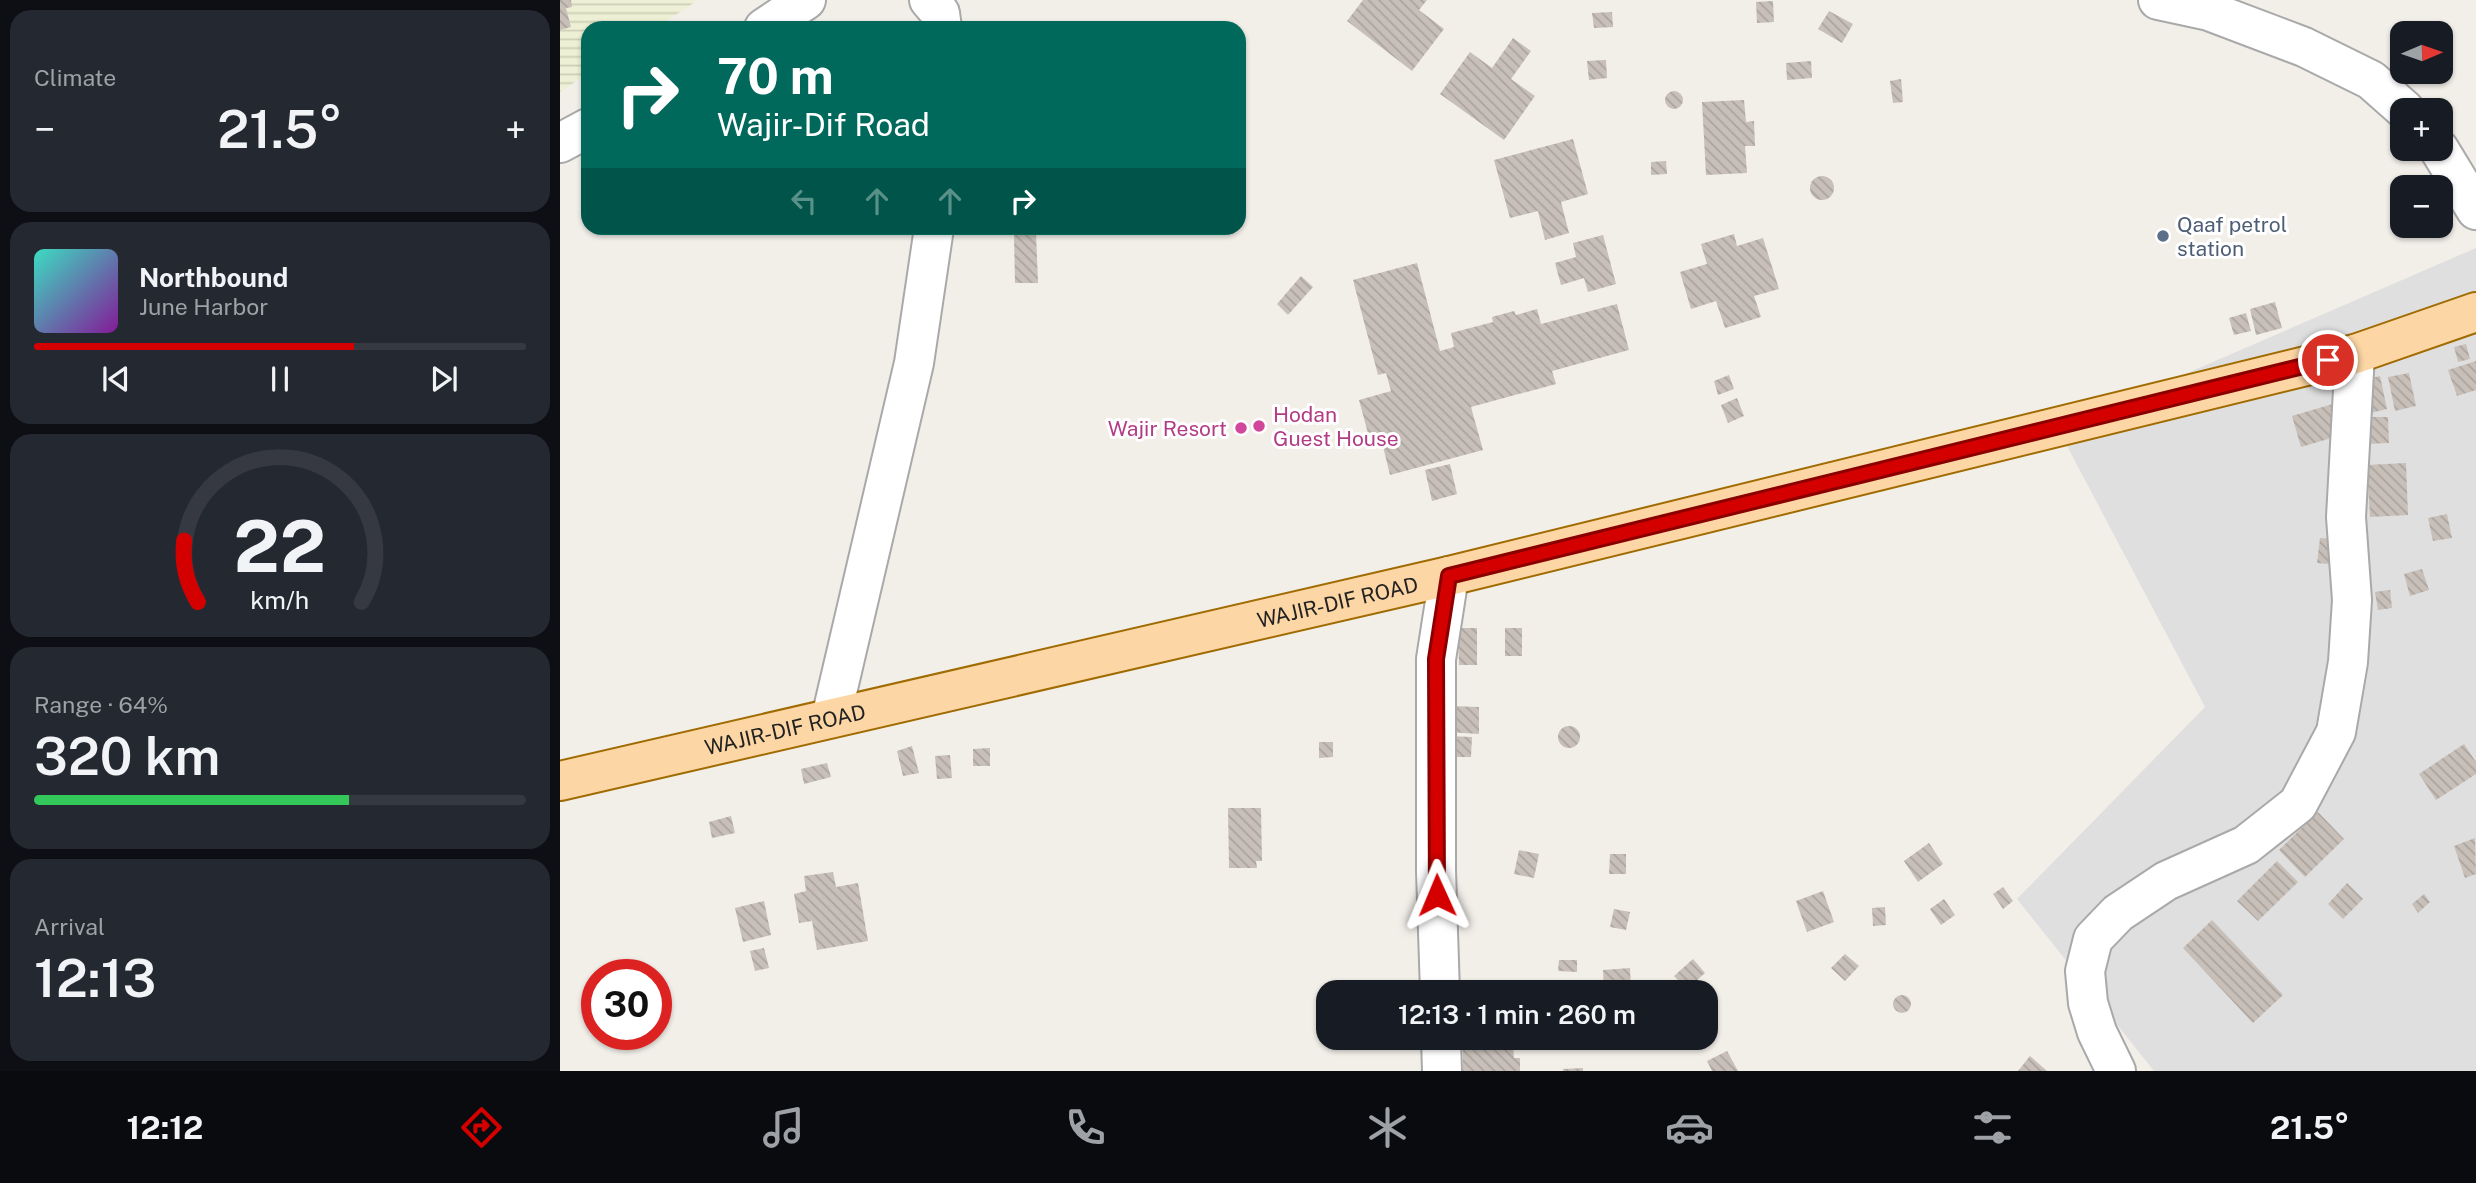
<!DOCTYPE html>
<html lang="en">
<head>
<meta charset="utf-8">
<style>
  body { margin:0; font-family:"Public Sans",sans-serif; background:#242831; color:#f1f3f6; height:100vh; display:flex; flex-direction:column; font-size:26px; white-space:nowrap }
  * { box-sizing:border-box; margin:0 }
  p { font-size:23px; color:#9ea1a6 }
  .icon { flex:none; width:38px; height:38px; fill:none; stroke:currentColor; stroke-width:2; stroke-linecap:round; stroke-linejoin:round }
  .map { position:relative; flex:1; overflow:hidden }
  .panel { display:flex; flex-direction:column; gap:10px; padding:10px; background:#0d0f14; width:560px }
  .panel>* { flex:none }
  .hud { position:absolute; left:21px; top:21px; width:665px; height:214px; border-radius:21px; box-shadow:0 2px 5px #0004; background:#00695c; color:#fff; overflow:hidden }
  .needle { width:46px; rotate:88deg }
  .tools { position:absolute; left:1830px; top:21px; display:grid; gap:14px }
  .tools a { display:grid; place-items:center; width:63px; height:63px; border-radius:14px; background:#171b24; box-shadow:0 2px 5px #0004; font-size:35px }
  .speed { position:absolute; left:21px; top:959px; display:flex; gap:14px; font-size:35px; font-weight:700; text-align:center }
  .speed>* { display:grid; place-content:center; width:91px; height:91px; border-radius:50%; background:#171b24; box-shadow:0 2px 5px #0004; line-height:1 }
  .speed .limit { border:10px solid #d22; background:#fff; color:#111 }
  .pin { position:absolute; display:grid; place-items:center; width:60px; height:60px; color:#fff; margin:-30px; border:4px solid #fff; border-radius:50%; box-shadow:0 2px 7px #0007 }
  .me { position:absolute; width:77px; margin:-38px; rotate:359deg; stroke-linejoin:round; filter:drop-shadow(0 0 5px #0008) }
  .turn { display:flex; align-items:center; gap:24px; height:147px; padding:0 21px; font-size:32px }
  .turn .icon { width:91px; height:91px; stroke-width:2.5 }
  .turn b { display:block; font-size:49px; line-height:60px }
  .lanes { display:flex; align-items:center; height:66px; padding:0 21px; background:#0003; justify-content:center; gap:35px; direction:ltr }
  .lanes .off { opacity:.35 }
  .big { font-size:52px; font-weight:600; line-height:1.1 }
  .panel .widget { flex:1; display:flex; flex-direction:column; justify-content:center; gap:10px; min-width:0; padding:0 24px; border-radius:21px; background:#242831 }
  .panel .dial { align-items:center; gap:0 }
  .dial svg { height:182px; overflow:visible; fill:none; stroke:#363941; stroke-width:7; stroke-linecap:round; text-anchor:middle }
  .dial text { fill:#f1f3f6; stroke:none }
  .song { display:flex; align-items:center; gap:21px }
  .cover { width:84px; height:84px; border-radius:10px; background:linear-gradient(135deg,hsl(170 70% 55%),hsl(290 70% 35%)) }
  .played { height:7px; border-radius:4px; background:linear-gradient(90deg,#d40000 65%,#363941 65%) }
  .keys { display:flex; justify-content:space-around; direction:ltr }
  .heat { display:flex; justify-content:space-between; align-items:center; font-size:38px; direction:ltr }
  .charge { height:10px; border-radius:5px; background:linear-gradient(90deg,#34c759 64%,#363941 0) }
  .trip { position:absolute; left:756px; top:980px; width:402px; height:70px; border-radius:21px; background:#171b24; box-shadow:0 2px 5px #0004; font-weight:600; line-height:70px; text-align:center }
  .tabs { display:flex; height:112px; justify-content:space-around; align-items:center; background:#090b0e; color:#9ea1a6 }
  .tabs .icon { width:49px; height:49px }
  .tabs .selected { color:#d40000 }
  .tabs b { font-size:32px; color:#f1f3f6 }
  main { display:flex; flex:1; min-height:0 }
  .map>svg:first-child { display:block }
</style>
</head>
<body>
<main>
<section class="panel">
<div class="widget"><p>Climate</p>
<div class="heat"><a>−</a><b class="big">21.5°</b><a>+</a></div>
</div>
<div class="widget">
<div class="song"><i class="cover"></i><div><b>Northbound</b><p>June Harbor</p></div></div>
<div class="played"></div>
<div class="keys"><svg class="icon" aria-label="previous" viewBox="0 0 24 24"><path d="M18 5L8 12l10 7zM5 5v14"/></svg><svg class="icon" aria-label="pause" viewBox="0 0 24 24"><path d="M8 5v14M16 5v14"/></svg><svg class="icon" aria-label="next" viewBox="0 0 24 24"><path d="M6 5l10 7-10 7zM19 5v14"/></svg></div>
</div>
<div class="widget dial"><svg viewBox="0 0 100 80">
<path d="M14 69A42 42 0 1 1 86 69"/>
<path d="M14 69A42 42 0 0 1 8 42" stroke="#d40000"/>
<text x="50" y="56" font-size="32" font-weight="700">22</text>
<text x="50" y="72" font-size="11">km/h</text>
</svg></div>
<div class="widget"><p>Range · 64%</p><b class="big">320 km</b><div class="charge"></div></div>
<div class="widget"><p>Arrival</p><b class="big">12:13</b></div>
</section>
<div class="map">
<svg width="1916" height="1071" viewBox="0 0 1916 1071">
  <defs>
    <pattern id="farmland-rules" width="6" height="5" patternUnits="userSpaceOnUse" patternTransform="scale(1.75)"><rect width="6" height="5" fill="#eef0d5"/><path d="M0 2.5h6" fill="none" stroke="#ccceb7"/></pattern>
    <pattern id="building-back-hatch" width="6" height="6" patternUnits="userSpaceOnUse" patternTransform="scale(1.75)"><rect width="6" height="6" fill="#c7bfb8"/><path d="M-1 5l2 2M0 0l6 6M5-1l2 2" fill="none" stroke="#aba49e"/></pattern>
  </defs>
  <rect width="100%" height="100%" fill="#f2efe9"/>
  <path fill="#e0dfdf" d="M1916,248v823h-322l-137,-172 188,-192 -147,-278z"/>
  <path fill="url(#farmland-rules)" d="M0,0h138l-42,28h-68v45l-28,19z"/>
  <g fill="url(#building-back-hatch)">
    <path d="M0,0h11l1,7 -6,1 5,19 -11,3z"/>
    <path d="M803,0h64l-8,10 25,19 -32,42 -65,-50z"/>
    <path d="M1213,1l1,21 -17,1 -1,-21z"/>
    <path d="M1269,11l24,13 -11,19 -24,-14z"/>
    <path d="M1052,12l1,15 -19,1 -2,-15z"/>
    <path d="M953,38l18,13 -20,28 24,17 -31,44 -64,-46 30,-42 22,16z"/>
    <path d="M1046,60l1,18 -18,2 -2,-19z"/>
    <path d="M1251,61l1,17 -25,2 -1,-17z"/>
    <path d="M1341,79l2,23 -10,1 -3,-22z"/>
    <circle cx="1114" cy="100" r="9"/>
    <path d="M1184,100l2,22 8,-1 1,25h-10l2,27 -41,2 -4,-73z"/>
    <path d="M1013,139l15,55 -27,8 8,31 -24,7 -7,-29 -28,7 -16,-58z"/>
    <path d="M1106,161l1,13 -16,1v-13z"/>
    <circle cx="1262" cy="188" r="12"/>
    <path d="M476,233l2,50h-23l-1,-49z"/>
    <path d="M1174,234l3,12 26,-8 16,51 -25,7 7,21 -36,11 -9,-27 -25,8 -11,-37 27,-8 -6,-20z"/>
    <path d="M1043,235l13,49 -28,8 -4,-14 -23,7 -6,-22 21,-6 -3,-14z"/>
    <path d="M857,263l23,88 14,-4 -3,-14 42,-11 -1,-5 22,-6 2,4 21,-6 4,15 76,-20 12,46 -77,21 4,13 -85,23 12,43 -93,25 -10,-41 -11,3 -10,-37 32,-9 -5,-18 -8,2 -25,-95z"/>
    <path d="M741,276l12,11 -25,28 -11,-11z"/>
    <path d="M1715,302l7,26 -26,7 -6,-26z"/>
    <path d="M1686,313l5,18 -17,4 -5,-17z"/>
    <path d="M1906,344l4,15 -12,3 -4,-15z"/>
    <path d="M1916,361v29l-19,6 -9,-26z"/>
    <path d="M1849,373l7,33 -21,5 -7,-34z"/>
    <path d="M1169,375l5,14 -16,6 -4,-14z"/>
    <path d="M1820,376l7,33 -21,5 -7,-33z"/>
    <path d="M1177,398l7,18 -16,7 -7,-18z"/>
    <path d="M1776,403l9,31 -44,13 -9,-31z"/>
    <path d="M1807,417h21l1,26 -21,1z"/>
    <path d="M1846,463l2,52 -38,2 -3,-52z"/>
    <path d="M890,464l7,30 -25,7 -7,-31z"/>
    <path d="M1887,514l5,24 -19,3 -5,-23z"/>
    <path d="M1760,538l23,2 -2,25 -24,-2z"/>
    <path d="M1862,569l7,21 -19,6 -6,-22z"/>
    <path d="M1830,590l2,18 -14,2 -3,-18z"/>
    <path d="M898,628h19v37h-18z"/>
    <rect x="945" y="628" width="17" height="28"/>
    <path d="M889,706l30,1v27l-31,-2z"/>
    <circle cx="1009" cy="737" r="11"/>
    <path d="M887,736l25,1 -1,20h-24z"/>
    <path d="M759,742h14v15l-14,1z"/>
    <path d="M1904,744l12,18v12l-40,26 -17,-26z"/>
    <path d="M352,746l7,27 -16,3 -6,-25z"/>
    <path d="M430,748v18h-17v-17z"/>
    <path d="M390,755l2,23 -15,1 -2,-23z"/>
    <path d="M267,763l4,14 -27,7 -3,-15z"/>
    <path d="M668,808h33l1,53h-6l1,7h-28z"/>
    <path d="M1758,812l26,27 -39,38 -26,-27z"/>
    <path d="M171,816l4,17 -23,5 -3,-16z"/>
    <path d="M1915,838l1,36 -11,4 -11,-32z"/>
    <path d="M1369,843l14,21 -25,18 -14,-21z"/>
    <path d="M959,850l20,4 -5,24 -20,-4z"/>
    <path d="M1050,854h16v20h-17z"/>
    <path d="M1717,861l21,21 -40,39 -21,-20z"/>
    <path d="M273,872l3,15 22,-4 10,58 -51,9 -5,-29 -13,2 -5,-29 12,-3 -2,-15z"/>
    <path d="M1787,883l16,16 -20,20 -15,-15z"/>
    <path d="M1443,887l10,14 -10,8 -10,-15z"/>
    <path d="M1263,891l11,31 -27,10 -11,-31z"/>
    <path d="M1864,894l6,8 -12,11 -6,-9z"/>
    <path d="M1384,899l11,16 -14,10 -11,-16z"/>
    <path d="M204,901l7,34 -28,7 -8,-34z"/>
    <path d="M1325,907l1,18 -13,1 -1,-18z"/>
    <path d="M1054,909l16,3 -4,18 -16,-3z"/>
    <path d="M1652,920l71,75 -30,28 -70,-75z"/>
    <path d="M204,948l5,20 -14,3 -5,-20z"/>
    <path d="M1285,954l14,12 -14,15 -14,-13z"/>
    <path d="M1133,959l12,14 -18,16 -13,-13z"/>
    <path d="M999,960h18v12l-19,-1z"/>
    <path d="M1070,968l1,24h-27l-1,-22z"/>
    <path d="M1024,982l1,10h-15l-1,-9z"/>
    <circle cx="969" cy="990" r="4"/>
    <circle cx="1342" cy="1004" r="9"/>
    <path d="M903,1038h41v7h9l1,13h6v13h-57z"/>
    <path d="M1167,1051l11,20h-26l-5,-10z"/>
    <path d="M1470,1056l17,15h-29z"/>
    <path d="M1023,1068v3h-20v-2z"/>
  </g>
  <g fill="none" stroke-linecap="round" stroke-linejoin="round">
    <defs>
      <g id="minor">
        <path d="M369,0l11,13 2,15"/>
        <path d="M1598,0l51,11 95,36 67,33 34,30"/>
        <path d="M204,28l42,-28"/>
        <path d="M0,143l28,-15"/>
        <path d="M1879,149l37,61"/>
        <path d="M271,718l83,-355 20,-135"/>
        <path d="M880,992l-4,-121v-212l13,-83"/>
        <path d="M881,1038l1,33"/>
        <path d="M1556,1071l-19,-39 -9,-29 -3,-32 8,-32 25,-26 48,-32 80,-36 52,-41 38,-72 12,-70 4,-62 -6,-83 9,-163"/>
      </g>
      <g id="major">
        <path id="s1" d="M0,781l889,-205 906,-222 121,-42"/>
      </g>
    </defs>
    <use href="#minor" stroke="#a9a9a9" stroke-width="42"/>
    <use href="#major" stroke="#a06b00" stroke-width="42"/>
    <use href="#minor" stroke="#fff" stroke-width="38"/>
    <use href="#major" stroke="#fcd6a4" stroke-width="38"/>
  </g>
  <g fill="none" stroke-linecap="round" stroke-linejoin="round">
    <defs>
      <path id="route" d="M877,895l-1,-236 13,-83 879,-216"/>
    </defs>
    <use href="#route" stroke="#8a0000" stroke-width="18"/>
    <use href="#route" stroke="#d40000" stroke-width="12"/>
  </g>
  <circle fill="#5c6f8a" stroke="#fff" stroke-width="2.5" cx="1603" cy="236" r="7"/>
  <g fill="#d1479c" stroke="#fff" stroke-width="2.5">
    <circle cx="699" cy="426" r="7"/>
    <circle cx="681" cy="428" r="7"/>
  </g>
  <g text-anchor="middle" dominant-baseline="central" stroke-width="6" stroke-linejoin="round" paint-order="stroke">
    <g font-size="21" fill="#4e5e75" stroke="#fff" text-anchor="start">
      <text x="1617" y="224">Qaaf petrol<tspan x="1617" dy="24">station</tspan></text>
    </g>
    <g font-size="21" fill="#b23c85" stroke="#fff" text-anchor="start">
      <text x="713" y="414">Hodan<tspan x="713" dy="24">Guest House</tspan></text>
      <text x="667" y="428" text-anchor="end">Wajir Resort</text>
    </g>
    <g font-size="21" fill="#222" stroke="#fff">
      <text stroke="none"><textPath href="#s1" startOffset="798">WAJIR-DIF ROAD</textPath></text>
      <text stroke="none"><textPath href="#s1" startOffset="231">WAJIR-DIF ROAD</textPath></text>
    </g>
  </g>
</svg>
<div class="tools">
<a><svg class="needle" viewBox="-14 -14 28 28"><path d="M0-13l5 13h-10z" fill="#e53935"/><path d="M0 13l5-13h-10z" fill="#9ea1a6"/></svg></a>
<a>+</a>
<a>−</a>
</div>
<div class="speed"><div class="limit">30</div></div>
<div class="pin" style="left:1768px;top:360px;background:#d93025"><svg class="icon" aria-label="arrive" viewBox="0 0 24 24"><path d="M6 21V4h12l-3 4 3 4H6"/></svg></div>
<svg class="me" style="left:877px;top:895px" viewBox="-20 -20 40 40"><path d="M0-17L14 15 0 8-14 15z" fill="#d40000" stroke="#fff" stroke-width="4"/></svg>
<div class="trip">12:13 · 1 min · 260 m</div>
<div class="hud">
<div class="turn"><svg class="icon" aria-label="right" viewBox="0 0 24 24"><path d="M7 20v-9h11M14 6l5 5-5 5"/></svg><div><b>70 m</b>Wajir-Dif Road</div></div>
<div class="lanes"><svg class="icon off" aria-label="left" viewBox="0 0 24 24"><path d="M17 20v-9H6M10 6l-5 5 5 5"/></svg><svg class="icon off" aria-label="ahead" viewBox="0 0 24 24"><path d="M12 20V5M6 11l6-6 6 6"/></svg><svg class="icon off" aria-label="ahead" viewBox="0 0 24 24"><path d="M12 20V5M6 11l6-6 6 6"/></svg><svg class="icon" aria-label="right" viewBox="0 0 24 24"><path d="M7 20v-9h11M14 6l5 5-5 5"/></svg></div>
</div>
</div>
</main>
<nav class="tabs">
<b>12:12</b>
<svg class="icon selected" aria-label="directions" viewBox="0 0 24 24"><path d="M12 3l9 9-9 9-9-9zM9 14v-3h6M13 9l2 2-2 2"/></svg>
<svg class="icon" aria-label="music" viewBox="0 0 24 24"><path d="M9 18V5l10-2v13"/><circle cx="6" cy="18" r="3"/><circle cx="16" cy="16" r="3"/></svg>
<svg class="icon" aria-label="phone" viewBox="0 0 24 24"><path d="M5 4h4l2 5-3 2q2 4 5 5l2-3 5 2v4C11 20 4 13 5 4z"/></svg>
<svg class="icon" aria-label="climate" viewBox="0 0 24 24"><path d="M12 3v18M4 7l16 10M4 17L20 7"/></svg>
<svg class="icon" aria-label="car" viewBox="0 0 24 24"><path d="M5 17H2v-5l4-1 3-4h7l3 4 3 1v5h-3M9 17h6M6 11h13"/><circle cx="7" cy="17" r="2"/><circle cx="17" cy="17" r="2"/></svg>
<svg class="icon" aria-label="filters" viewBox="0 0 24 24"><path d="M4 7h16M4 17h16"/><circle cx="9" cy="7" r="2"/><circle cx="15" cy="17" r="2"/></svg>
<b>21.5°</b>
</nav>
</body>
</html>
